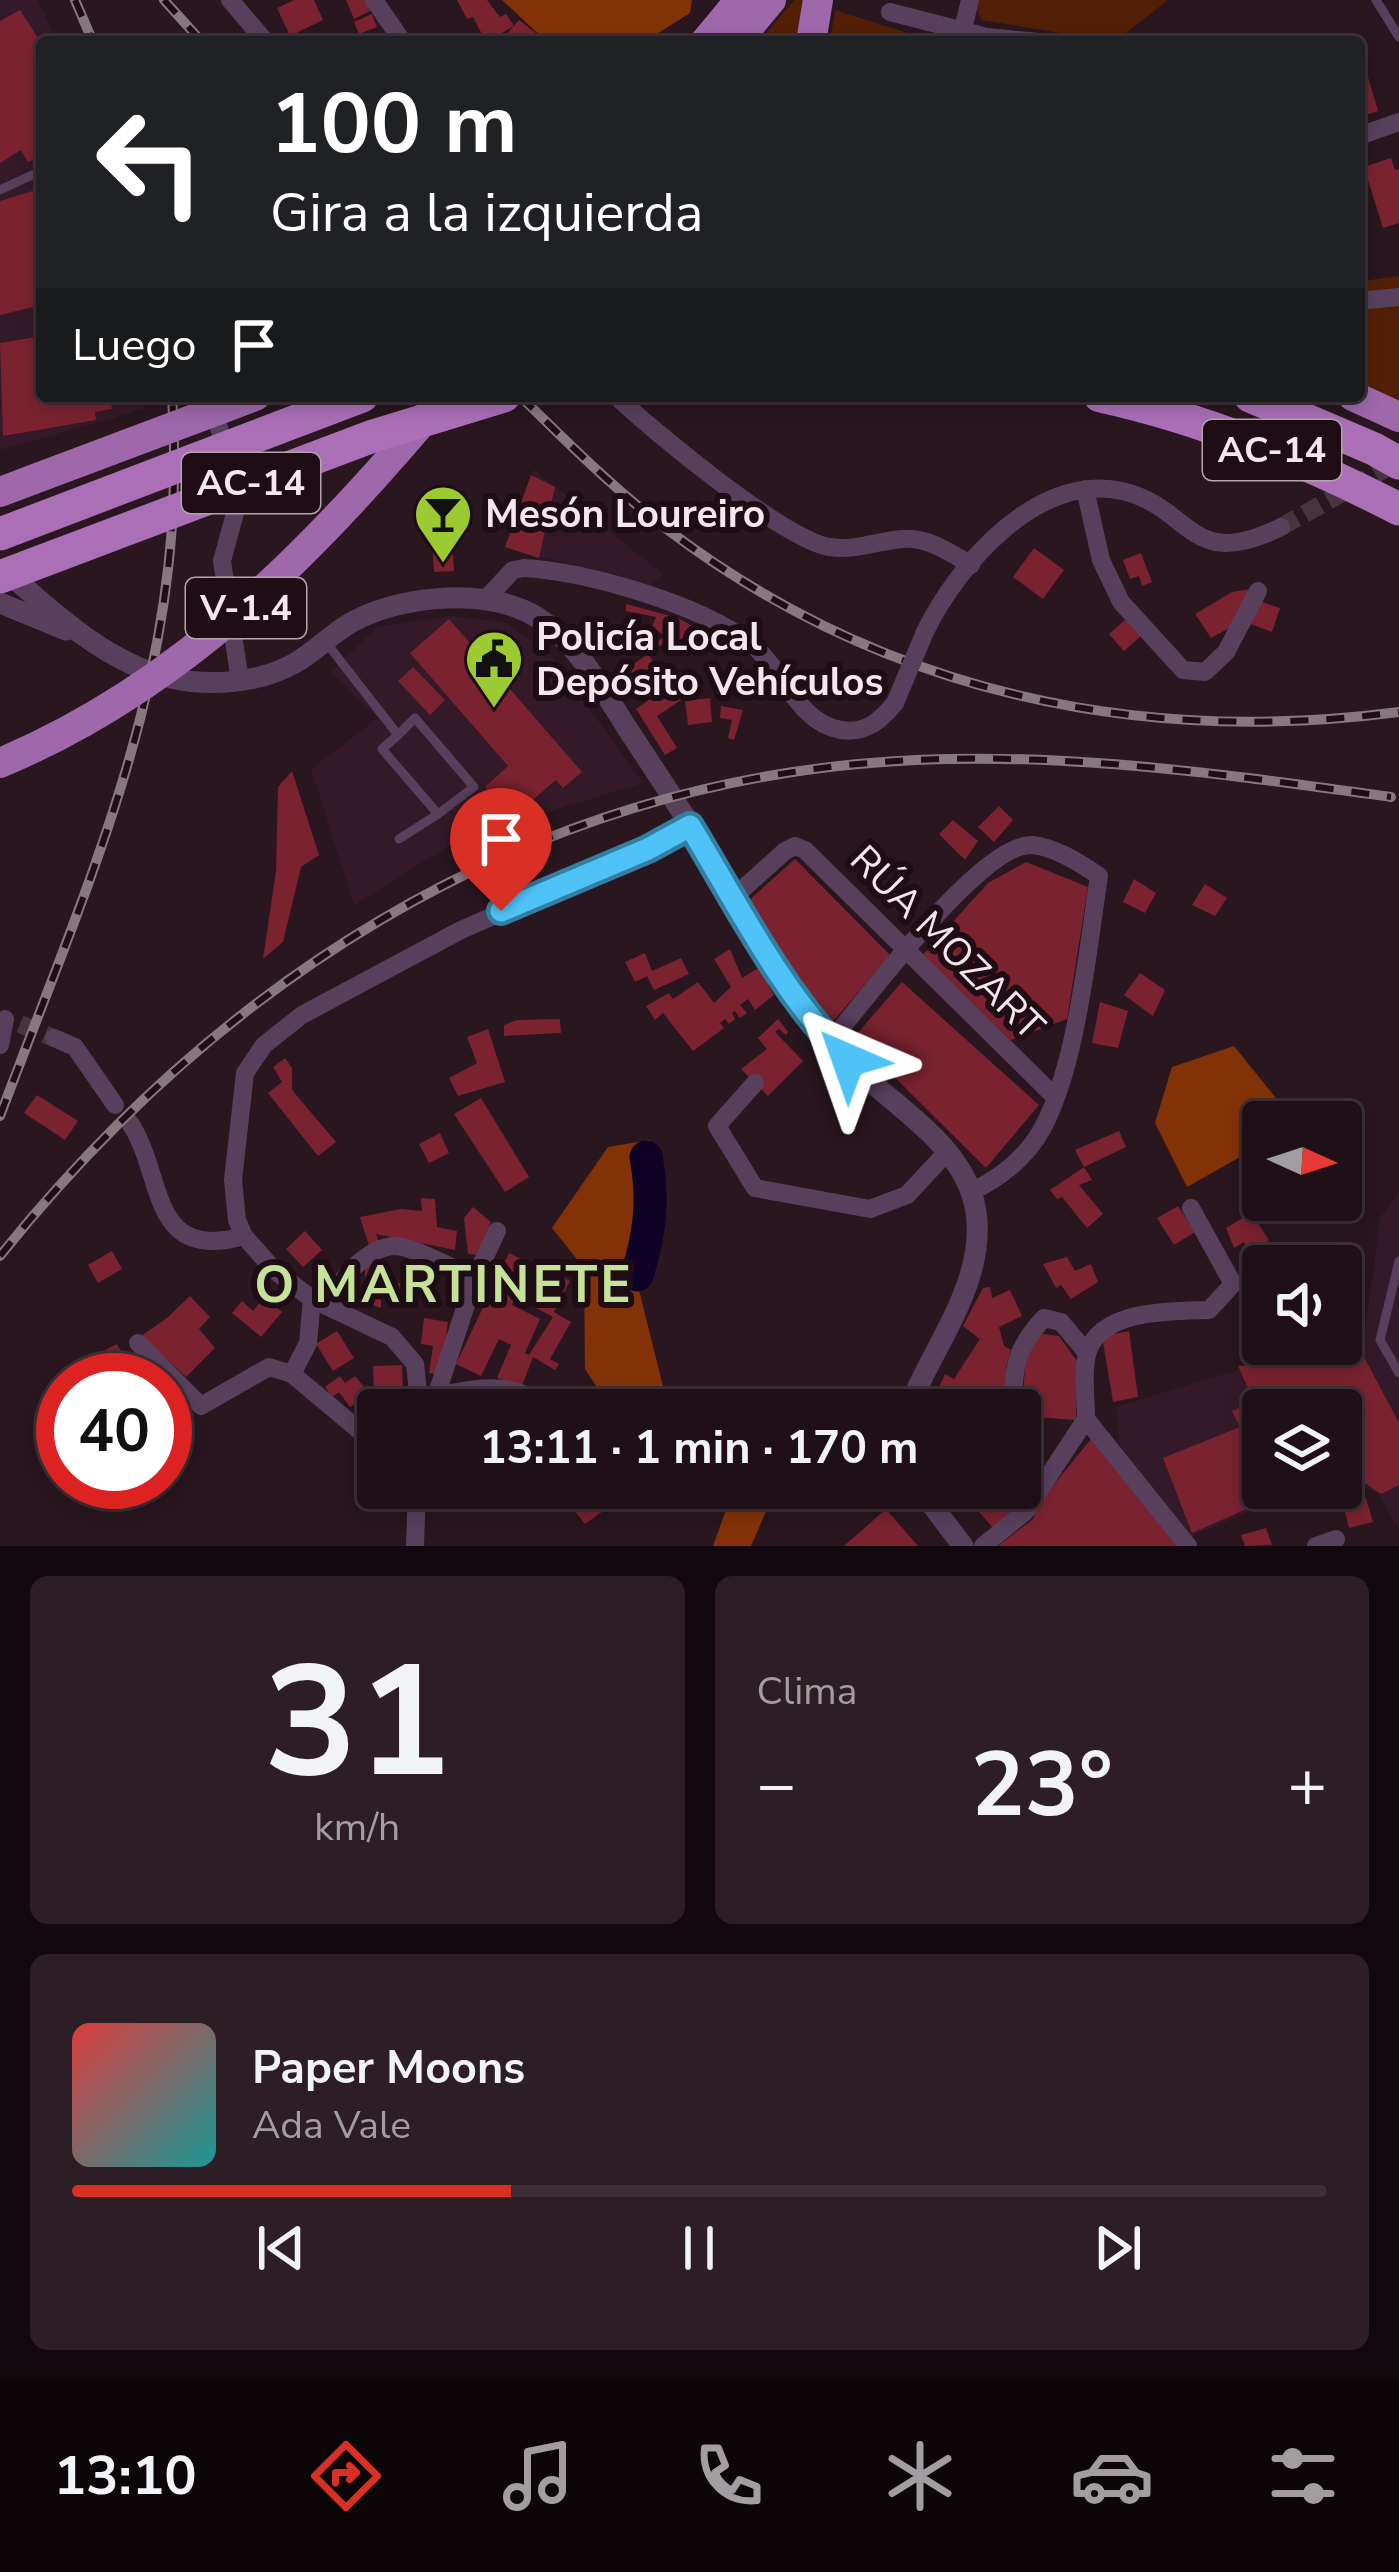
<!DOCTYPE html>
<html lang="es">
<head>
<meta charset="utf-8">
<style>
  body { margin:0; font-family:"Nunito Sans",sans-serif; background:#2c1e24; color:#f1f3f6; height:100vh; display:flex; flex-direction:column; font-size:45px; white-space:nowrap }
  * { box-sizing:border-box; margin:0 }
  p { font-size:39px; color:#a19da1 }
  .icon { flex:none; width:66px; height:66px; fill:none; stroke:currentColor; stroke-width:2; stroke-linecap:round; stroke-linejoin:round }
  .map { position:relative; height:1546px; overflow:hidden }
  .panel { display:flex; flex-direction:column; gap:30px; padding:30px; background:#11090d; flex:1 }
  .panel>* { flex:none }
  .top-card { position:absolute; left:36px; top:36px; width:1329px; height:366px; border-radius:12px; box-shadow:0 6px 18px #0003,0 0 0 3px #3c3036; background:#202124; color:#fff; overflow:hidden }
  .needle { width:78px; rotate:93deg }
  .controls { position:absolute; left:1242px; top:1101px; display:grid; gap:24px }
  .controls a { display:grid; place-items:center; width:120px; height:120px; border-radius:12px; background:#1f1017; box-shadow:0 6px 18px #0003,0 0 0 3px #3c3036; font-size:60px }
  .speed { position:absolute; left:36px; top:1353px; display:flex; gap:24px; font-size:60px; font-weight:700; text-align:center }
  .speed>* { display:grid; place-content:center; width:156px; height:156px; border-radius:50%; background:#1f1017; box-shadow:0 6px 18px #0003,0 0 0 3px #3c3036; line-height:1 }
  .speed .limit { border:18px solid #d22; background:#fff; color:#111 }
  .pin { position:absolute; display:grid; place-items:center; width:102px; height:102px; color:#fff; margin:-123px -51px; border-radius:50% 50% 50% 0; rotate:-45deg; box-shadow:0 0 12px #0007 }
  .pin .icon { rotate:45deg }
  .me { position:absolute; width:132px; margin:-66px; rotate:317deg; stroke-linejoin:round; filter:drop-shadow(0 0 9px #0008) }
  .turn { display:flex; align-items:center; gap:42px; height:252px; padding:0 36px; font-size:54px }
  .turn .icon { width:156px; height:156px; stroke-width:2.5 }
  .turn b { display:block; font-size:84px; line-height:102px }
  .then { display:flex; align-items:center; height:114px; padding:0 36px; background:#0003; gap:24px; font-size:45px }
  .big { font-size:90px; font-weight:700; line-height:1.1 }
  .panel .card { flex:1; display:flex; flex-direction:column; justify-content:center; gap:18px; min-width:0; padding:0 42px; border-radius:18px; background:#2c1e24 }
  .panel .dial { align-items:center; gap:0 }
  .dial b { font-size:156px; line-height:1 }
  .song { display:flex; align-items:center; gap:36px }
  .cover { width:144px; height:144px; border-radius:18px; background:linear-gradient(135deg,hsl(0 70% 55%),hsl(180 70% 35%)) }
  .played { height:12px; border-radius:6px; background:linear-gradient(90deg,#d93025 35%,#3c3036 35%) }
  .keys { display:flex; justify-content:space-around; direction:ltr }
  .heat { display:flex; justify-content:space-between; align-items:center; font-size:66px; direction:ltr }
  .panel .tiles { flex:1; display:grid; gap:30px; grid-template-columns:1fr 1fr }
  .card:last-child { grid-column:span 2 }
  .trip { position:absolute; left:357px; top:1389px; width:684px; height:120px; border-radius:12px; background:#1f1017; box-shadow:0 6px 18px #0003,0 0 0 3px #3c3036; font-weight:700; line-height:120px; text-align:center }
  .dock { display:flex; height:192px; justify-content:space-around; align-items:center; background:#0c0609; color:#a19da1 }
  .dock .icon { width:84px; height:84px }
  .dock .current { color:#d93025 }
  .dock b { font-size:54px; color:#f1f3f6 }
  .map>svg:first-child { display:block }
</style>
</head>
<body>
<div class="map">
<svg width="1399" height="1546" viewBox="0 0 1399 1546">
  <rect width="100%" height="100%" fill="#29161f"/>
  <g fill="#341a28">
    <path d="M0,0h38l19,42h-15v354h101l2,13 -145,41z"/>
    <path d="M534,469l79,66 50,39 -13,12 -145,-39z"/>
    <path d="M450,616l55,6 46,33 92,128 -183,56 -106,66 -43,-136 67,-51 -47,-46 46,-45z"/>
    <path d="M1399,1193v337l-20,-36 -38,-19v-65h-78v78h45l-115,47 2,11h-191l117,-88 -5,-51 121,-37 95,-17 32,-18 17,-119z"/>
  </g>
  <g fill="#521f06">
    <path d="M794,0h14l-7,42h-42z"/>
    <path d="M974,0h194l-42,33 -53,2 -92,-15z"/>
    <path d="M835,10l85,27 10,5h-100z"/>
    <path d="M1399,276v129l-40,-21v-66h7l-4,-37z"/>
  </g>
  <g fill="#833207">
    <path d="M502,0h190l-2,13 -41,26 -102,3z"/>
    <path d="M1234,1046l61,76h-32v22l-76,43 -32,-64 17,-56z"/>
    <path d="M650,1140l-3,92 -13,38 30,120 -27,20h-25l-27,-41 -1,-101 -32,-40 56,-81z"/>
    <path d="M734,1488h20l14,19 -17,39h-38z"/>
  </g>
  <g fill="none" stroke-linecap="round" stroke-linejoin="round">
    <path stroke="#0e0226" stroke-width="33" d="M637,1275c13,-42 17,-75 9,-118"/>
  </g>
  <g fill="#7a2230">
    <path d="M294,0h20l9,20 -33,16 -13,-28z"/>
    <path d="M346,0h19l5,11 -16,8z"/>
    <path d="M457,0h30l13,17 6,-3 8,12 -28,16 -13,-25 -6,2z"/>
    <path d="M20,10l22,34v111l-14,7 -7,-12 -21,13v-142z"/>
    <path d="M372,14l5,13 -18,7 -5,-12z"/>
    <path d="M519,20l18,14 -7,8h-13l-10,-8z"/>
    <path d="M1364,64l14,47 -19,6v-52z"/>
    <path d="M1391,158l4,12 4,-1v54l-16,5 -19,-61z"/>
    <path d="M42,188v117l-42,10v-114z"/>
    <path d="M42,336v60h68l2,13 -17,3 1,8 -93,16 -3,-93z"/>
    <path d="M531,475l24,12 -16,71 -34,-11z"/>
    <path d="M452,541l2,30 -20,1 -2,-30z"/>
    <path d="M1034,548l30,22 -21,29 -30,-22z"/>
    <path d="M1141,553l11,29 -10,4 -3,-10 -9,3 -7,-19z"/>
    <path d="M1251,589l-20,38 -20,11 -16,-24 37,-22z"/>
    <path d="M1259,601l21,7 -8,24 -21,-8z"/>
    <path d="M626,604l52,14 19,11 -22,14 -3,-5 -17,11 -2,-5 12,-8 -13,-9 4,-10 -30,-6z"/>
    <path d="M449,619l133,153 -19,16 -7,-8 -44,38 -27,-31 23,-21 -98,-113z"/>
    <path d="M1126,619l15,17 -17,15 -15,-17z"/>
    <path d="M648,654l14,20 -23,16 -14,-20z"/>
    <path d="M413,667l32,33 -15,15 -32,-34z"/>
    <path d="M671,684l10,16 -24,16 20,32 -12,7 -29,-46z"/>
    <path d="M710,698l2,24 -24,3 -3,-24z"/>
    <path d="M721,706l22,4 -9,30 -6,-2 4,-18 -12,-2z"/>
    <path d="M292,771l27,84 -18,12 -18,75 -20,17 13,-88 2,-84z"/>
    <path d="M999,806l14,14 -19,22 -16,-15z"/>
    <path d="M953,820l25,21 -13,19 -26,-26z"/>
    <path d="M795,859l95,96 -58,68 -35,-41 -48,-82z"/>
    <path d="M1026,862l62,25 -21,132 -56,21 -90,-83 67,-74z"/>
    <path d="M1134,879l22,14 -11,20 -22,-11z"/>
    <path d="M1205,884l22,14 -12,18 -23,-11z"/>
    <path d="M730,949l12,29 16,-10 16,27 -19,15 -7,-11 -8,6 7,8 -7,5 -5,-7 -3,2 3,6 -6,5 -4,-5 -5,4 4,5 -31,23 -30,-38 -8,7 -9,-14 23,-13 4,6 25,-17 16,21 17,-16 -17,-28z"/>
    <path d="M645,953l7,18 29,-13 8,16 -35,16 -7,-14 -12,6 -10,-20z"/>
    <path d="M1140,973l25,17 -12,26 -29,-21z"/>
    <path d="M902,982l137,123 -53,63 -132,-131z"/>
    <path d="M1100,1002l28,9 -10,37 -26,-5z"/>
    <path d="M560,1019l1,14 -57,3v-11l13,-5z"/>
    <path d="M778,1019l10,13 -2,3 -7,-6 -4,3 28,29 -35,35 -27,-27 26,-20 -9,-11z"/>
    <path d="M488,1029l17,53 -47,14 -9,-18 28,-15 -10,-26z"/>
    <path d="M285,1058l7,10v22l44,52 -18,14 -50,-63 14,-11 -9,-15z"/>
    <path d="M37,1095l41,26 -13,19 -41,-27z"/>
    <path d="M481,1098l48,79 -24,15 -51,-78z"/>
    <path d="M1119,1131l7,16 -42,20 -9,-17z"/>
    <path d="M440,1133l9,20 -20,10 -10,-19z"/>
    <path d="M1084,1167l8,13 -13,5 24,29 -16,14 -25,-31 -5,2 -7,-9z"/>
    <path d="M421,1198l14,1 2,28 20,4 -2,19 -79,-16 3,9 -10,3 -9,-29 41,-8 21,2z"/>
    <path d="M1178,1206l17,26 -21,13 -17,-27z"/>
    <path d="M473,1207l18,15 -13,33 -10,-1 -4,-36z"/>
    <path d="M1251,1213l18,27 -20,16 -5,-14 -10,6 -8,-20z"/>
    <path d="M305,1231l17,19 -19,17 -17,-18z"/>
    <path d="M112,1251l10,18 -24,14 -10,-18z"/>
    <path d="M509,1253l22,11 -19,41 28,14 -15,34 4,2 24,-38 -21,-11 15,-30 -6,-3 3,-5 26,13 -16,31 17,10 -21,37 9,5 -4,6 -22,-13 -11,29 -25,-8 14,-33 -12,-6 -18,37 -25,-12z"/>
    <path d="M1067,1257l8,14 16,-7 7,18 -27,17 -10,-14 -5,3 -13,-24z"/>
    <path d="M381,1260v48l-16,-6v-37z"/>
    <path d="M328,1265l9,13 -14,10 -9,-14z"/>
    <path d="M393,1283h16l-1,22h-16z"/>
    <path d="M990,1287l2,11 18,-8 12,26 -23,11 5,19 7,4 -5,18v42h-77l16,-36 9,5 26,-40 -17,-13 20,-38z"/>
    <path d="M190,1296l20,21 -11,12 16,19 -29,29 -45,-41 26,-18z"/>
    <path d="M264,1297l18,15 -21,25 -29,-24 10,-12 11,10z"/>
    <path d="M424,1318l24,4 -7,53 -12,-2 4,-27 -12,-2z"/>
    <path d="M337,1331l17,27 -21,13 -17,-27z"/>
    <path d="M1129,1331l9,66 -25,5 -11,-66z"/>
    <path d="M1037,1333l22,3 18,25 -1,59 -54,-4 4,-68z"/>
    <path d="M1354,1338l45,85v62l-18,9 -40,-27v-57h-78v78h32l-103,45 -29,-75 77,-31 -8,-16 22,-10 -16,-35 96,-10z"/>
    <path d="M117,1344l12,23 -25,13 -12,-23z"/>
    <path d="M402,1365l1,29 -29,1 -1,-29z"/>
    <path d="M340,1376l5,7 10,-7 14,17 -19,14 -11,-15 -7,5 -7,-10z"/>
    <path d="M63,1411v14l-25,12 -5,-11z"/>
    <path d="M1091,1439l86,107h-179l35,-27 4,-14z"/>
    <path d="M588,1488h8l14,18 -25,18 -16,-20z"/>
    <path d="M949,1488h18l2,3 -20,17 -9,-12z"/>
    <path d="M1007,1488l14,17 -28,23 -14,-16z"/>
    <path d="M1366,1498l7,24 -24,6 -6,-24z"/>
    <path d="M886,1509l32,37h-74z"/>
    <path d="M1266,1528l6,17 -27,1 -4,-11z"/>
  </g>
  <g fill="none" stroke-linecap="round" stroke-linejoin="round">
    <g stroke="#47353e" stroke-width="18" stroke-dasharray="18 9" stroke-linecap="butt">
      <path d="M1281,527l118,-66"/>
      <path d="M20,1024l34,14"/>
    </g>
    <g stroke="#58405d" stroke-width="9">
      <path d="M1376,0l23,37"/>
      <path d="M0,190l32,-15"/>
      <path d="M325,641l73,94 -16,14 56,65 36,-27 -59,-69 -17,17"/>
      <path d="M399,839l39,-25"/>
      <path d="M1399,1261l-19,79 19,33"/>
    </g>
    <g stroke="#58405d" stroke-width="18">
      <path d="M230,0l36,42"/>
      <path d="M374,0l29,42"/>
      <path d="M890,12l97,25 52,5"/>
      <path d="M963,29l7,-29"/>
      <path d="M1359,136l40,-14"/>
      <path d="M1359,301l40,-4"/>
      <path d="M209,396l22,70 4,47 -13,48 18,120"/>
      <path d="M616,396c38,36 166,142 213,151 27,4 47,-6 74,-8 25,-2 48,14 68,26"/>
      <path d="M1085,489l16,71 20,42 62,68 22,2 21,-20 32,-61"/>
      <path d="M484,601l29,-31 11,-2c64,4 175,36 226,75 32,24 47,80 91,87 25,4 40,-10 54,-27"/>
      <path d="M925,632c32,-67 113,-160 197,-141 70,16 67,82 159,36"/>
      <path d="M734,897l51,-46 10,-5 10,4 250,247"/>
      <path d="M54,1038l21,9 40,58"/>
      <path d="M830,1042c34,-40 152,-200 202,-197 23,2 48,18 67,31 -11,70 -24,216 -69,271 -16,20 -36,34 -59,45"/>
      <path d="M0,1045l5,-26"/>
      <path d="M755,1083l-38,43 38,62 115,21 37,-14 40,-43"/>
      <path d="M130,1123c35,52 18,140 114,113"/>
      <path d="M312,1299l-4,44 -16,31 86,72"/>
      <path d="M326,1306c12,-24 40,-60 70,-60 19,1 59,24 79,32"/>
      <path d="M138,1343l63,63 68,-39 23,7"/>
      <path d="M436,1396c60,-12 70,-12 125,14"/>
      <path d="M420,1410l-5,-46 -23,-27 -80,-38 -38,-29 -30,-34 -7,-16 -4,-40 12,-107 19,-28 38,-30 159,-85 187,-81 42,-23"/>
      <path d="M420,1410l16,-14 39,-118 22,-47"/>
      <path d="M1013,1410c1,-43 1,-60 31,-92l17,4 26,31"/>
      <path d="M1086,1419c0,-21 -4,-49 2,-68 15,-42 84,-40 121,-41l24,-26 -42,-76"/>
      <path d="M1020,1442l18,50"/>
      <path d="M415,1546l2,-58"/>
      <path d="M983,1546l42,-34 61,-93 102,127"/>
      <path d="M1316,1546l20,-7"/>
    </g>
    <g stroke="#58405d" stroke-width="21">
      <path d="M5,570c47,42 103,94 166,108 39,9 89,5 124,-15 21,-12 38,-31 59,-42 46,-24 120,-32 169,-11 49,21 78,78 106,121 36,55 74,111 107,169 17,28 30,60 49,87 24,35 54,65 85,94 36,32 87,66 102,114 22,69 -29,137 -56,196l-5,19"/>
      <path d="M0,603l66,27"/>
      <path d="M919,1488l44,58"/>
    </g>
    <g stroke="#9e68aa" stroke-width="30">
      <path d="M705,42l35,-42"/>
      <path d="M736,42l35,-42"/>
      <path d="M811,42l7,-42"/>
      <path d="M1353,396l46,21"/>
    </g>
    <g stroke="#aa6fb6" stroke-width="33">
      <path d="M1100,396c105,23 203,64 299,113"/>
      <path d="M1250,396l124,53 25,14"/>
    </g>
    <defs>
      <g id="rail">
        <path d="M75,0l18,42"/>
        <path d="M164,0l38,42"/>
        <path d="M520,396c48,47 95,94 148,134 215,162 467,216 731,182"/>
        <path d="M0,1116c92,-246 190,-448 172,-720"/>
        <path d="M0,1256c216,-270 508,-459 858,-492 178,-17 357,9 533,33"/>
      </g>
    </defs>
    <use href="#rail" stroke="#87777f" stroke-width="10"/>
    <use href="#rail" stroke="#1f0d16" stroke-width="6" stroke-dasharray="18" stroke-linecap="butt"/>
    <path stroke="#58405d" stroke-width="18" d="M895,703l30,-71"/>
    <g stroke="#9e68aa" stroke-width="30">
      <path d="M0,492l255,-96"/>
      <path d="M0,763c184,-77 319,-217 444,-367"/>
    </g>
    <g stroke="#aa6fb6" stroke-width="33">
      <path d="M0,534l362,-138"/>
      <path d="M0,577l373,-141 131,-40"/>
    </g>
  </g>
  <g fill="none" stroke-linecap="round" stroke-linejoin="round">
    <defs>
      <path id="route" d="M501,911l147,-62 42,-23c49,81 91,166 158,234"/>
    </defs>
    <use href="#route" stroke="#337fa1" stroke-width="30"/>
    <use href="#route" stroke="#4fc3f7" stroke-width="21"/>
  </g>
  <defs>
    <symbol id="bar-pin" viewBox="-11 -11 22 30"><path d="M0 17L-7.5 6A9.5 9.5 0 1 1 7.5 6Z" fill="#9cca31" stroke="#1f0d16"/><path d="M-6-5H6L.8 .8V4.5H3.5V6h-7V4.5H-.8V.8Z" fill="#111"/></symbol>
    <symbol id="civic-pin" viewBox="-11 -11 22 30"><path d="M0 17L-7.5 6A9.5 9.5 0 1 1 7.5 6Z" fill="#9cca31" stroke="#1f0d16"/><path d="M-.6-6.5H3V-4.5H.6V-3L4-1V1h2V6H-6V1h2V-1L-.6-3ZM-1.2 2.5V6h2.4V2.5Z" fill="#111"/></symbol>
  </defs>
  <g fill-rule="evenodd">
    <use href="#bar-pin" x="410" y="481" width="66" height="90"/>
    <use href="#civic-pin" x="461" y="626" width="66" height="90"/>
  </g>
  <g text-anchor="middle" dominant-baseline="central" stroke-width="12" stroke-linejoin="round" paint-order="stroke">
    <g fill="#1f0d16" stroke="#b4a5ac" stroke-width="3">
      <rect x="1203" y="420" width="138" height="60" rx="9"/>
      <rect x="182" y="453" width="138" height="60" rx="9"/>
      <rect x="186" y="578" width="120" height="60" rx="9"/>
    </g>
    <g font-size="36" font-weight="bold" fill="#f4e6ed">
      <text x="1272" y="450">AC-14</text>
      <text x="251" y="483">AC-14</text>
      <text x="246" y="608">V-1.4</text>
    </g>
    <g font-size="39" font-weight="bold" fill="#f4e6ed" stroke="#1f0d16" text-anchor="start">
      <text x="485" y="514">Mesón Loureiro</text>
      <text x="536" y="637">Policía Local<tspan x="536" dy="45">Depósito Vehículos</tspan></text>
    </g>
    <g font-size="39" fill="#f4e6ed" stroke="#1f0d16">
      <text transform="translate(947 943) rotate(45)">RÚA MOZART</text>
    </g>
    <g font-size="51" font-weight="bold" letter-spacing="3" fill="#c6e299" stroke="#1f0d16">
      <text x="444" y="1285">O MARTINETE</text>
    </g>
  </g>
</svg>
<div class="controls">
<a><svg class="needle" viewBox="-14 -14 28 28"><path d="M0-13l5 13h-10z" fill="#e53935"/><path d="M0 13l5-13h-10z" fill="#a19da1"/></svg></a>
<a><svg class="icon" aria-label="sound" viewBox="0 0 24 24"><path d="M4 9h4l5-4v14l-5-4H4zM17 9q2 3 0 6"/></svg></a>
<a><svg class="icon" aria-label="layers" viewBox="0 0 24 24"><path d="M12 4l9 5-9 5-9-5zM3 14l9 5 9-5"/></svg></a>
</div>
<div class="speed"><div class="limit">40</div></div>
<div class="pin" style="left:501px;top:911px;background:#d93025"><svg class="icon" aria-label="arrive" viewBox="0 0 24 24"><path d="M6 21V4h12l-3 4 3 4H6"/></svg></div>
<svg class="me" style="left:848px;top:1060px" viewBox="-20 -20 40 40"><path d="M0-17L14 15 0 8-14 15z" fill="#4fc3f7" stroke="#fff" stroke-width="4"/></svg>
<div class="trip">13:11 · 1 min · 170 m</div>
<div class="top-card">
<div class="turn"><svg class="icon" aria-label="left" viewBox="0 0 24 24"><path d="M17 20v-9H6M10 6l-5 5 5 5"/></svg><div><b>100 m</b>Gira a la izquierda</div></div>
<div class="then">Luego<svg class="icon" aria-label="arrive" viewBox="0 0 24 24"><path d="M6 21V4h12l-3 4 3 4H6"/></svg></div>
</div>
</div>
<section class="panel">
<div class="tiles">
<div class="card dial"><b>31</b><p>km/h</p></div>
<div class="card"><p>Clima</p>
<div class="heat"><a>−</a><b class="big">23°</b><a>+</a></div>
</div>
<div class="card">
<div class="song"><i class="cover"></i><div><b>Paper Moons</b><p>Ada Vale</p></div></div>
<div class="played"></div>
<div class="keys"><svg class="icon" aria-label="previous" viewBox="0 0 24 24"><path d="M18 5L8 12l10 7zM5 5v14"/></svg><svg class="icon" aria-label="pause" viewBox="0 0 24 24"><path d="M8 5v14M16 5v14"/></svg><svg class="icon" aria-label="next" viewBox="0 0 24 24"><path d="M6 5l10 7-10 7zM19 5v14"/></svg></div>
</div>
</div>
</section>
<nav class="dock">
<b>13:10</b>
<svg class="icon current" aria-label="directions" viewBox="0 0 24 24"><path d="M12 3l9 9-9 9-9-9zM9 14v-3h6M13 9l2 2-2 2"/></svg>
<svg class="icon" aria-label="music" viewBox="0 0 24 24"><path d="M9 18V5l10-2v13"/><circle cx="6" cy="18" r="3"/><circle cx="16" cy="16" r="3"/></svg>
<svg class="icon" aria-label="phone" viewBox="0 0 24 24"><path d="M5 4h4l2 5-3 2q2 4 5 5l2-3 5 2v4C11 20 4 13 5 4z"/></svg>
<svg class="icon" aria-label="climate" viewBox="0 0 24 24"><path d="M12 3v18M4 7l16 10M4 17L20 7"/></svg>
<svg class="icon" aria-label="car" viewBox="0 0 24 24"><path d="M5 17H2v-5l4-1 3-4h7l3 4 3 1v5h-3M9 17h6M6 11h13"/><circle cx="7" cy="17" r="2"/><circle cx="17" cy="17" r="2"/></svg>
<svg class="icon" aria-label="filters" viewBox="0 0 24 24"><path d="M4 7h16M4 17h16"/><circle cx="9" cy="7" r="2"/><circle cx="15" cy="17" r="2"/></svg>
</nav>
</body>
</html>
